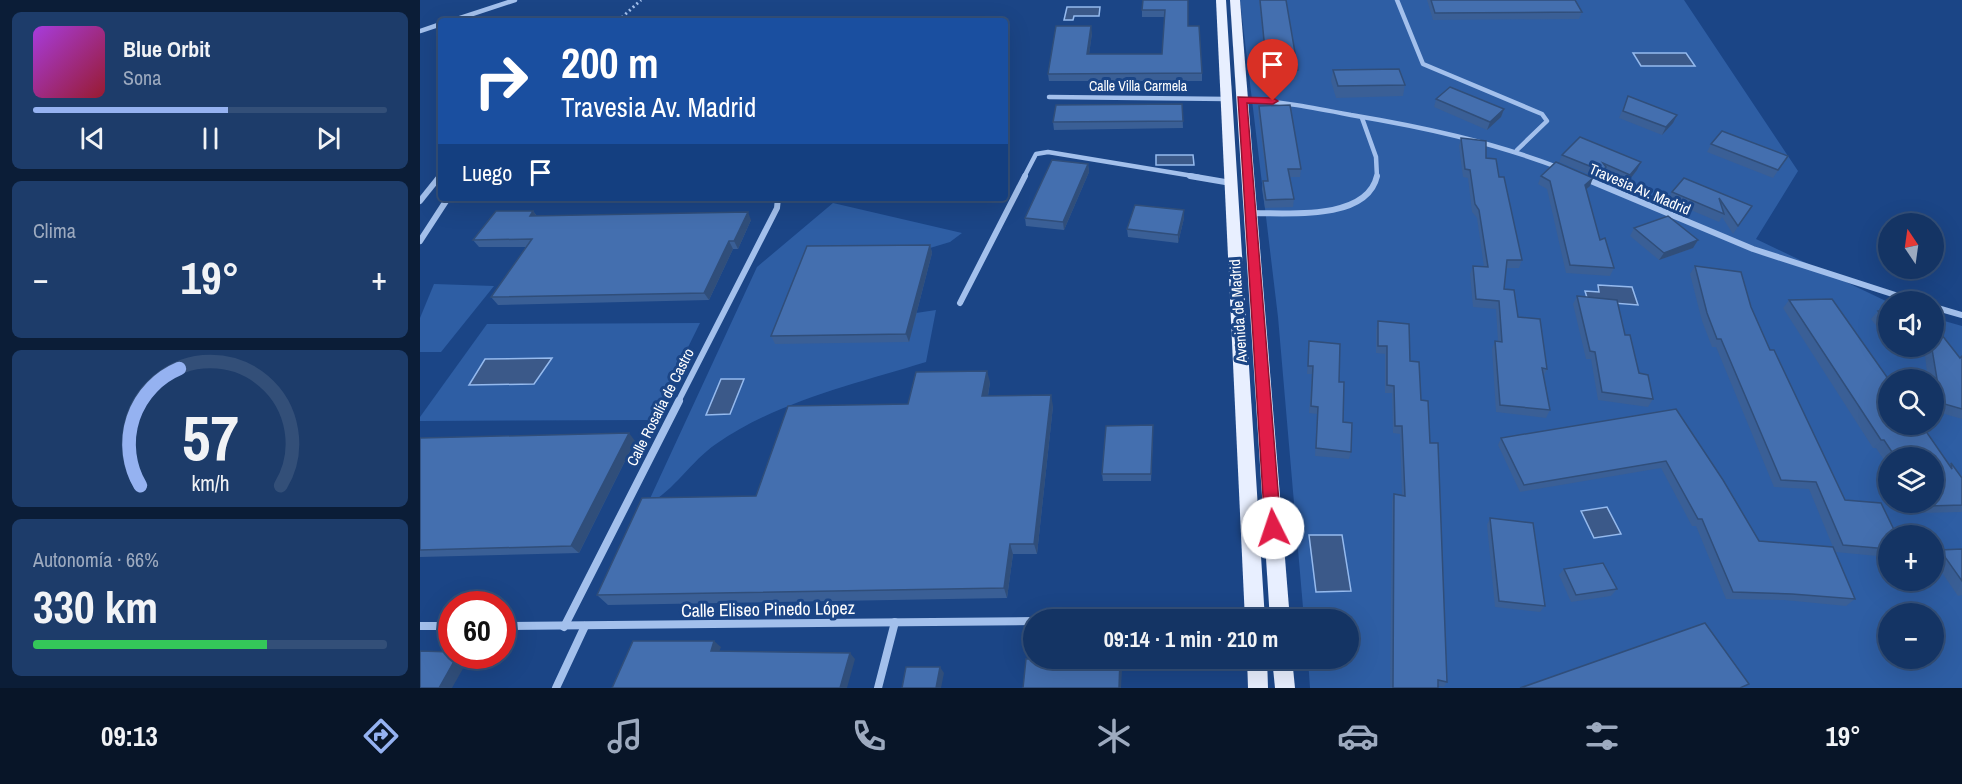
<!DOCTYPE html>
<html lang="es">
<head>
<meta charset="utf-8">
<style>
  body { margin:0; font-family:"Archivo Narrow",sans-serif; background:#1d3c6a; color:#f1f3f6; height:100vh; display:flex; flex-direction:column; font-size:22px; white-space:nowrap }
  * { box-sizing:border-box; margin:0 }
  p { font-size:20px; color:#9daabf }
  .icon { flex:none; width:33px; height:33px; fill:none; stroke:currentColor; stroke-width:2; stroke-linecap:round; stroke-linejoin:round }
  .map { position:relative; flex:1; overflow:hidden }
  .side { display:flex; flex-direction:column; gap:12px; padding:12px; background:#0b1d37; width:420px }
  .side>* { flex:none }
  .banner { position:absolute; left:18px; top:18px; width:570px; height:183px; border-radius:6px; box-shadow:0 6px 24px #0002,0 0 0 2px #334f78; background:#1a4fa0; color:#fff; overflow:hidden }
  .needle { width:39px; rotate:347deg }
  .fabs { position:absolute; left:1458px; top:213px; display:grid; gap:12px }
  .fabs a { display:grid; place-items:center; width:66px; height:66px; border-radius:50%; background:#143464; box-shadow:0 6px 24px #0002,0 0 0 2px #334f78; font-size:30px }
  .speed { position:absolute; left:18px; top:591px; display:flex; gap:12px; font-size:30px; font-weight:700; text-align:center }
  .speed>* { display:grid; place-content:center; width:78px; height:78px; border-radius:50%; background:#143464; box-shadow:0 6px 24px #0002,0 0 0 2px #334f78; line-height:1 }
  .speed .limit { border:9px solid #d22; background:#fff; color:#111 }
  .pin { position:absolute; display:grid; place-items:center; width:51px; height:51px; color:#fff; margin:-62px -26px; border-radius:50% 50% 50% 0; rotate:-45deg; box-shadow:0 0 6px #0007 }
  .pin .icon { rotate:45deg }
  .me { position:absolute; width:66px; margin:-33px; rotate:356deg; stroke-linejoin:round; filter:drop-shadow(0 0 4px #0008) }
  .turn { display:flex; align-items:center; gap:21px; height:126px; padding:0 24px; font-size:27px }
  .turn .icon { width:78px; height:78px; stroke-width:2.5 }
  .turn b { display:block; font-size:42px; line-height:51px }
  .then { display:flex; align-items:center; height:57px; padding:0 24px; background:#0003; gap:12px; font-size:22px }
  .big { font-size:45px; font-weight:700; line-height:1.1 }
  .side .tile { flex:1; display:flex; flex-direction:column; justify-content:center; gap:9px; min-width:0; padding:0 21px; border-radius:9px; background:#1d3c6a }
  .side .dial { align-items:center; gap:0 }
  .dial svg { height:156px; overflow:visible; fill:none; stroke:#334f78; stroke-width:7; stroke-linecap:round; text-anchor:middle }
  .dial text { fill:#f1f3f6; stroke:none }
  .song { display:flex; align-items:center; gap:18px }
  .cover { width:72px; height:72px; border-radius:9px; background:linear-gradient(135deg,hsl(280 70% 55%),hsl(350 70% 35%)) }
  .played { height:6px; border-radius:3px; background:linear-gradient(90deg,#95b2f1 55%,#334f78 55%) }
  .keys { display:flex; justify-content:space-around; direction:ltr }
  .heat { display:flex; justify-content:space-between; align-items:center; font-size:33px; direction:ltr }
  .charge { height:9px; border-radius:4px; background:linear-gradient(90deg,#34c759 66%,#334f78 0) }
  .trip { position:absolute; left:603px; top:609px; width:336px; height:60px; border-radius:30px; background:#143464; box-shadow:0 6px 24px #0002,0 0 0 2px #334f78; font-weight:700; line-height:60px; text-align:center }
  .menu { display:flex; height:96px; justify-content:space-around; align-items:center; background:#081528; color:#9daabf }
  .menu .icon { width:42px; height:42px }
  .menu .active { color:#95b2f1 }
  .menu b { font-size:27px; color:#f1f3f6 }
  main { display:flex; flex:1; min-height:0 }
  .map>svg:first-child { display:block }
</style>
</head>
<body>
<main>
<section class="side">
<div class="tile">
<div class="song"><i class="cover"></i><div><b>Blue Orbit</b><p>Sona</p></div></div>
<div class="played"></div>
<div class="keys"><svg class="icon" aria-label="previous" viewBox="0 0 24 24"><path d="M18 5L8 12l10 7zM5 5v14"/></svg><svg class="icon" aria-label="pause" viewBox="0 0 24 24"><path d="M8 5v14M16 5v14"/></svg><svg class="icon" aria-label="next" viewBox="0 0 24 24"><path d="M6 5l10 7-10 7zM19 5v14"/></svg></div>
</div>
<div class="tile"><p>Clima</p>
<div class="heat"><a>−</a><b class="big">19°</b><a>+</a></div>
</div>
<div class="tile dial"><svg viewBox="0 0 100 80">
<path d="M14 69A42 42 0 1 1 86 69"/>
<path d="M14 69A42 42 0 0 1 34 9" stroke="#95b2f1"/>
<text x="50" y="56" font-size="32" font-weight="700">57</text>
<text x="50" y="72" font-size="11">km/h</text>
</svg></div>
<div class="tile"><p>Autonomía · 66%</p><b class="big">330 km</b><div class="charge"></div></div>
</section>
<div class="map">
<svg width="1542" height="688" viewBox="0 0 1542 688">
  <rect width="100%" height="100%" fill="#1b4586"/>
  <g fill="#2e5ea4" fill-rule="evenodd">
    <path d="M820,0h444l114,171 -42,68 132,63v44h46v-28l28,8v362h-652l-2,-29 40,-1v-38l-44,-1 -26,-302zM1468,380h46v44h-46zM1468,458h46v44h-46zM1468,536h46v44h-46zM1468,614h46v44h-46z"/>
    <path d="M413,203l129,30 -12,9 -20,6 -22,94 8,-29 20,-3 -10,52c-71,22 -148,39 -210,82 -25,17 -41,46 -69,61l110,-238z"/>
    <path d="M14,284l60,2 -53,66h-21v-34z"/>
    <path d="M280,323l-48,97 -232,1v-4l67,-93z"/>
  </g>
  <g fill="#3b5989" stroke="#95baee" stroke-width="1.5">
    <path d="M647,7h33l-1,9h-25l-1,4h-9z"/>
    <path d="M1213,53h53l9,13h-54z"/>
    <path d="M736,155h37l1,10h-38z"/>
    <path d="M1178,285l34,2 6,18 -50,-4 -3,-10 14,1z"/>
    <path d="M132,358l-18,26 -65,1 16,-26z"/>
    <path d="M301,379h23l-14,35 -24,1z"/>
    <path d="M1187,507l14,27 -27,4 -13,-27z"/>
    <path d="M889,535h33l9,56 -35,1z"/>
  </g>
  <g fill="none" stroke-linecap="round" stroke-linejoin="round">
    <path stroke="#a3c0ec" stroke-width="3" stroke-dasharray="2 3" stroke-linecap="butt" d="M198,21l23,-21"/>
    <g stroke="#a3c0ec" stroke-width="4.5">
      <path d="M977,0l26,64 119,50 5,7 -30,29"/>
      <path d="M31,21l64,-21"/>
      <path d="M0,31l21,-7"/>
      <path d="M629,97l178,2"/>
      <path d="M822,99c37,2 73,9 109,16 72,12 141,27 209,53"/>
      <path d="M942,118l14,39 1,20"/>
      <path d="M19,177l2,-2"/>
      <path d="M604,177l12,-23 12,-2 151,25"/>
    </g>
    <g stroke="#a3c0ec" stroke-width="6">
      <path d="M770,176l41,7"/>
      <path d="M1166,179l167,70 164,53"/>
      <path d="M0,201l20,-25"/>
      <path d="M831,213c36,0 116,8 126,-37"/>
      <path d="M0,241l28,-43"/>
      <path d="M540,303l65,-127"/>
      <path d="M1514,307l28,8"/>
      <path d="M258,402l99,-194 1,-10"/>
    </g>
    <g stroke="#a3c0ec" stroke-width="8">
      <path d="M727,620l105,-2"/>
      <path d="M0,626h32"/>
      <path d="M82,626l532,-5"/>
      <path d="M144,627l115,-226"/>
      <path d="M136,688l29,-62"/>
      <path d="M458,688l17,-66"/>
    </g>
    <g fill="#e8efff" fill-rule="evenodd">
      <path d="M796,0h10l39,620h-20z"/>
      <path d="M810,0h10l50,620h-20z"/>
      <path d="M827,658h20l1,30h-20z"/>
      <path d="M852,658h20l3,30h-20z"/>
    </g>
  </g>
  <g fill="#3a5f96">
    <path d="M768,0v26l14,47v8h-153l-1,-7 44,-41 -3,21h73l3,-37h-23v-7z"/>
    <path d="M839,0h27l12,70 -1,10h-30z"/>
    <path d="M1007,0h148l7,12 -3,7 -146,1z"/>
    <path d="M913,70l72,15 -2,11 -67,2 -5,-17z"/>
    <path d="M1208,96l45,27 -11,12 -43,-17z"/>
    <path d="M1016,99l68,10 -3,8 -14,13 -53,-23z"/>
    <path d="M762,104l1,24 -129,2 -1,-8z"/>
    <path d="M839,106l42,63 -1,8h-10l4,22 -1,8 -28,1 -3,-19 1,-8h4l-9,-68z"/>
    <path d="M1041,138l25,20 13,19 23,83 -3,8h-13l-2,21 14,28 29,52 -3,6 6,35 -4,8 -50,-6 -4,-63 3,-8 3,1 -2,-33 -23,-2 -3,-33 3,-8 11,1 -7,-49 -5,-6 -4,-34 -5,-1 -4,-31z"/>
    <path d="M1291,144l77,12 -15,22 -66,-26z"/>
    <path d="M1142,155l75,15 -10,13 -23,-10 -6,5 -39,-16z"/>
    <path d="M668,164l1,8 -25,58 -38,-4 -1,-8z"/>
    <path d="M1121,176l49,10 -4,3 14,51 14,28 -4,8 -44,-3 -19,-84 -9,-5z"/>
    <path d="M1264,178l68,28 -19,28 -11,-17 -3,5 -52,-22 5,-8z"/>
    <path d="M197,198h20l-4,3z"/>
    <path d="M113,211l4,5 214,4 -13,29h-5l-24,51 -211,5 -7,-8 35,-50h-47l-6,-7z"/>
    <path d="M764,218l-6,25 -50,-6 -1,-8z"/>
    <path d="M1214,228l64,12 -5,8 -34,12 -29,-24z"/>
    <path d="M510,245l2,8 -23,89 -134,2 -4,-8z"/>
    <path d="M1275,266l56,41 19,43 75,150 43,36v21l-53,-5 -26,-63 -35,-2 -58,-140h-4l-10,-26 -12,-47z"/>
    <path d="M1157,296l48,39 14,38 14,26 -5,8 -50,-7 -7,-41h-5l-13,-55z"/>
    <path d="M1369,300l160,165 2,-2 11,15v34l-42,1 -7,-11h21v-44h-46v8l-12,-18h-3l-90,-140z"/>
    <path d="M1468,310v31l-17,-22 7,-8z"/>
    <path d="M958,321l32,40 11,39 9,43 17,239 -3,5 -6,-1v2h-48l2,-187 2,-7 8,1 -2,-61 -7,-1 -1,-40h-7v-39l-9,-1v-24z"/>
    <path d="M889,341l30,41 4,40 8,30 -2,7 -34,-3 2,-42 -8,-1 3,-39h-5z"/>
    <path d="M1473,346h41l26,11 2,-2v64l-28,-8v-31h-6l-3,-24 -24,1z"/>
    <path d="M570,382l-2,14 65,10 -16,148h-24l-6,44 -399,7 -11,-10 159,-99z"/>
    <path d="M1256,409l83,132 96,58 -9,7 -62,-6 -58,-1 -30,-73h-4l-31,-58 -141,24 -22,-47 3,-7z"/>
    <path d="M733,433l-2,48h-48l-1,-7z"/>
    <path d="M0,438l215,3 -56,112 -159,4z"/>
    <path d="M1070,518l55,88 -5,6 -45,-5 -8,-82z"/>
    <path d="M1542,549v46l-4,1 -24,-35v-6l6,-5z"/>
    <path d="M1144,569l53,20 -6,7 -40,6 -12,-27z"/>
  </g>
  <g fill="#304e7a">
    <path d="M671,26l1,7 -4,29 -1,-8z"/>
    <path d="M1084,109l-3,8 -14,13 3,-8z"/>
    <path d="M1257,115l-4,8 -11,12 4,-8z"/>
    <path d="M1221,162l-4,8 -10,13 3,-8z"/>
    <path d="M668,164l1,8 -25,58 -1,-8z"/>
    <path d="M1186,167l-3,8 -5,3 4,-7z"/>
    <path d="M1173,178l-3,8 -8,7 3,-8z"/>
    <path d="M764,210v8l-6,25v-8z"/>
    <path d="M113,211l6,8 -9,-3z"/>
    <path d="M328,212l3,8 -13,29 -4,-8z"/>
    <path d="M1278,240l-5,8 -34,12 5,-7z"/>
    <path d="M309,241l4,8 -24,51 -5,-7z"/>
    <path d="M510,245l2,8 -23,89 -3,-8z"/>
    <path d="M567,371l3,11 -4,25 -4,-11z"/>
    <path d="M631,395l2,11 -16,148 -3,-10z"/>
    <path d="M209,433l6,8 -56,112 -8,-7z"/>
    <path d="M590,544l3,10 -6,44 -3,-10z"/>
    <path d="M294,641l7,6 -4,10 -6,-6z"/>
    <path d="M430,653l5,6 -8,29h-7z"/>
    <path d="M37,656h8l4,2 -17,30h-13z"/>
    <path d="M700,659l2,11 -1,18h-2z"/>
    <path d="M520,667l4,6 -3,15h-5z"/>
  </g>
  <g fill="#446faf" stroke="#304e7a" stroke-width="1.5">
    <path d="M723,0h45v26h11l3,47 -154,1 8,-48h35l-4,28h75l3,-44h-23z"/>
    <path d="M840,0h26l12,70h-31z"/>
    <path d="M1011,0h144l7,12 -147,1z"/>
    <path d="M979,69l6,16 -67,1 -5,-16z"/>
    <path d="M1030,87l54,22 -14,13 -54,-23z"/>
    <path d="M1208,96l49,19 -11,12 -43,-16z"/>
    <path d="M762,104l1,17 -130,1 3,-17z"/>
    <path d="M870,105l11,64h-13l6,30 -28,1 -3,-19h5l-9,-75z"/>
    <path d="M1302,131l66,25 -10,14 -67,-26z"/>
    <path d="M1160,137l61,25 -11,13 -27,-12 3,4 -4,4 -40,-16z"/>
    <path d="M1041,138l25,3v17l10,1 3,18h5l18,83h-15l-3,29 10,1 4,27 22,2 7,50 -5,-1 8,42 -50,-5 -5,-64 7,1 -3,-41 -23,-2 -3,-33 15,1 -9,-57 -4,-6 -5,-34 -5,-1z"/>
    <path d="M632,160l36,4 -25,58 -38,-4z"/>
    <path d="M1136,162l37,16 -8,7 15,55 5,-2 9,30 -44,-3 -20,-84 -9,-5z"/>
    <path d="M1264,178l68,28 -14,20 -19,-28 5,16 -52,-22z"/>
    <path d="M715,205l49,5 -6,25 -51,-6z"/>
    <path d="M76,211h37l-3,5 218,-4 -14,29h-5l-25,52 -213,4 41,-58 -59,1z"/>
    <path d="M1248,216l30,24 -34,13 -30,-25z"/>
    <path d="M510,245l-24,89 -135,2 36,-90z"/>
    <path d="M1275,266l46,6 10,35 19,43h4l71,150 36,3 16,33h-9v13l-45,-4 -27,-63 -35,-2 -60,-141h-4l-10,-26z"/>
    <path d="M1157,296l40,4 8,35h5l9,38 9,2 5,24 -51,-7 -7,-40 -5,-1z"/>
    <path d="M1412,299l57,81 -1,44h33l31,45 -1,-6 11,15v27l-33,1 -3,-4h8v-44h-38l-12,-18h-3l-92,-140z"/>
    <path d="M1468,310v14l-10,-13z"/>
    <path d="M958,321l31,3 1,37 9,1 2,38 7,1 2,42h8l9,239 -9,-2v8h-45l1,-194 11,2 -3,-70h-7l-1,-40 -7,-1v-39h-9z"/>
    <path d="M1514,325l26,33 2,-2v53l-21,-6 -9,-54h-24l-2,-3h28z"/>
    <path d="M889,341l31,3 -1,38h5l-1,40 9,1 -1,29 -35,-4 2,-41 -7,-1 2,-40h-5z"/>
    <path d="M567,371l-5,25 69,-1 -17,149h-24l-6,44 -407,7 45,-97 114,-2 32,-90 120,-2 8,-32z"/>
    <path d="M1256,409l47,71 36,61 74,6 22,52 -63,-5 -59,-2 -31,-73h-4l-32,-58 -142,24 -23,-47z"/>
    <path d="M733,425l-2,49h-49l4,-48z"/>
    <path d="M209,433l-58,113 -151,4v-112z"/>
    <path d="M1070,518l43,5 12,83 -46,-5z"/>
    <path d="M1542,549v32l-22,-31z"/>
    <path d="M1183,563l14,26 -41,6 -12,-26z"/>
    <path d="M1285,623l44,61 -9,4h-220z"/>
    <path d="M213,641h81l-3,10 139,2 -10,35h-228z"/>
    <path d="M0,651l32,1v4h5l-18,32h-19z"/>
    <path d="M606,659h94l-1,29h-96z"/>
    <path d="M486,667h34l-4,21h-34z"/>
  </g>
  <path fill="#e11d48" stroke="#92132f" stroke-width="1.5" d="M818,97l35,1 5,3 -5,3 -26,-1 34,425 -2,6 -6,2 -6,-2 -2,-6z"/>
  <g text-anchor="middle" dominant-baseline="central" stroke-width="6" stroke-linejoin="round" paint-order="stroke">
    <g font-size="14" fill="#fff" stroke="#1b4586">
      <text x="718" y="86">Calle Villa Carmela</text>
    </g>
    <g font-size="15" fill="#fff" stroke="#1b4586">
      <text transform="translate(1220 189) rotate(23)">Travesia Av. Madrid</text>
      <text transform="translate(818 311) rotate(-94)">Avenida de Madrid</text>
      <text transform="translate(240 407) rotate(-63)">Calle Rosalía de Castro</text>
    </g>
    <g font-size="18" fill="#fff" stroke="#1b4586">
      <text transform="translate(348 609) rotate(-1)">Calle Eliseo Pinedo López</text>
    </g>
  </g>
</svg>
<div class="fabs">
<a><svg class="needle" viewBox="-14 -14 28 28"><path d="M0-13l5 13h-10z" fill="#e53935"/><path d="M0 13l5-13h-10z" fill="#9daabf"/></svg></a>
<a><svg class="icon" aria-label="sound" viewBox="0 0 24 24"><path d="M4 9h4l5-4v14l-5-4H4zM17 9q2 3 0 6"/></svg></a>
<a><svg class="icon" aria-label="search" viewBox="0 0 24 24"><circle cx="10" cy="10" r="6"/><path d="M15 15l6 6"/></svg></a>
<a><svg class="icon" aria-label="layers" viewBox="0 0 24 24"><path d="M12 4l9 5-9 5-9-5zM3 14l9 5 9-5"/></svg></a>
<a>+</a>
<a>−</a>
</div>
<div class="speed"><div class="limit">60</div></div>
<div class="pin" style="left:853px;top:101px;background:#d93025"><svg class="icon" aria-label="arrive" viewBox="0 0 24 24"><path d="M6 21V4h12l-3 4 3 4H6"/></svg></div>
<svg class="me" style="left:853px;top:528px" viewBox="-20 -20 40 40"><circle r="19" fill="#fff"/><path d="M0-13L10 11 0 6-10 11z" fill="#e11d48"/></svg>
<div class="trip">09:14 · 1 min · 210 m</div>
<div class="banner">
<div class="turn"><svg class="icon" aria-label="right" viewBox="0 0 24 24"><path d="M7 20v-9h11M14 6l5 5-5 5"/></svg><div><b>200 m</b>Travesia Av. Madrid</div></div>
<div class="then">Luego<svg class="icon" aria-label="arrive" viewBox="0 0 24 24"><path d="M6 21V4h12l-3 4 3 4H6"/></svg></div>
</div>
</div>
</main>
<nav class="menu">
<b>09:13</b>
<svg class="icon active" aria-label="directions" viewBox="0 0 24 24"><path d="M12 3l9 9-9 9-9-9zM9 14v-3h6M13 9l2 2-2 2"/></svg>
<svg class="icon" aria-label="music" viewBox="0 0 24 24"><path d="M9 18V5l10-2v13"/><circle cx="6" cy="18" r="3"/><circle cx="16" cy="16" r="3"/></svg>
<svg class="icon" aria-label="phone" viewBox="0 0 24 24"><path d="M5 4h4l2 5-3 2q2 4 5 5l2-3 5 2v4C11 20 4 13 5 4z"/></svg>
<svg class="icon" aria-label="climate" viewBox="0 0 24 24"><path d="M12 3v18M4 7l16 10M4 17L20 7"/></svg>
<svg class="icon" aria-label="car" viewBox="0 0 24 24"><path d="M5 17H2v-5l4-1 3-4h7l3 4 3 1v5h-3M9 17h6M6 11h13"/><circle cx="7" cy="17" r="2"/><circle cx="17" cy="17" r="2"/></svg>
<svg class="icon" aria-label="filters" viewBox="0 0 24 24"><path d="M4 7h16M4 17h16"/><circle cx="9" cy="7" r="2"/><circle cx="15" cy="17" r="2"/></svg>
<b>19°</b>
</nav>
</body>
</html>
